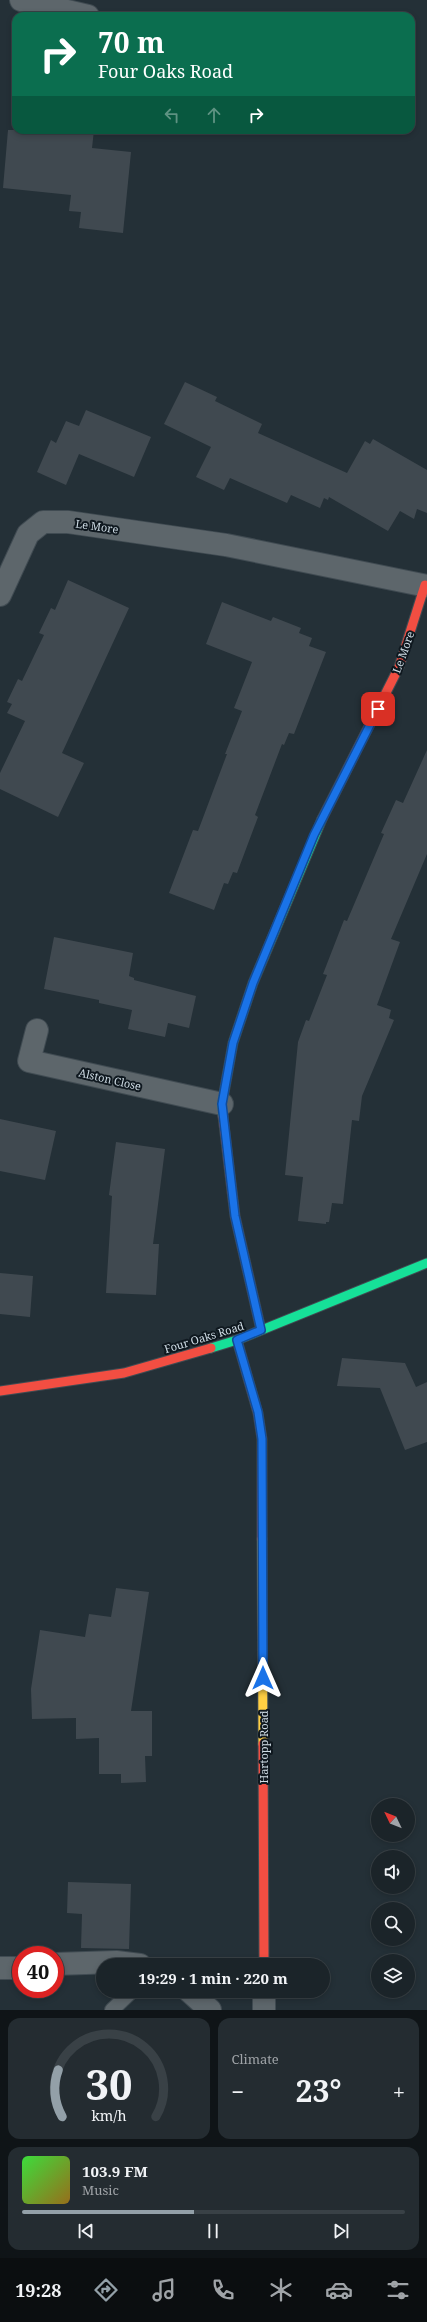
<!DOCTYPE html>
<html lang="en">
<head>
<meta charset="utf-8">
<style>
  body { margin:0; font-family:"Noto Serif",serif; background:#242c31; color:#f1f3f6; height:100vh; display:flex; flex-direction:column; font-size:15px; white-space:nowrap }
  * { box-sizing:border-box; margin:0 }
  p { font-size:13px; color:#a0a4a8 }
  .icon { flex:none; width:22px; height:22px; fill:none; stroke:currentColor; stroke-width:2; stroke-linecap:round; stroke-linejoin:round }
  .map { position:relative; height:2010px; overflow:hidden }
  .drawer { display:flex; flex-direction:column; gap:8px; padding:8px; background:#0f1417; flex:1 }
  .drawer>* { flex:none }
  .hud { position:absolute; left:12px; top:12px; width:403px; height:122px; border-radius:12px; box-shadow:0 2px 6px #0003,0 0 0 1px #394146; background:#0b6e4f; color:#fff; overflow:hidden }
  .needle { width:26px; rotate:313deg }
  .buttons { position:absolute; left:371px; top:1798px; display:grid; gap:8px }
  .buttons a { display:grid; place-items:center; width:44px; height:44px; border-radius:50%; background:#1b2429; box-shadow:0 2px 6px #0003,0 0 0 1px #394146; font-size:20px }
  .speed { position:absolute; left:12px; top:1946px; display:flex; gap:8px; font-size:20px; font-weight:700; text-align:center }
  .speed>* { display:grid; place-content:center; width:52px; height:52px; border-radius:50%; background:#1b2429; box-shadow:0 2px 6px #0003,0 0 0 1px #394146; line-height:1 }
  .speed .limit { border:6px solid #d22; background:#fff; color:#111 }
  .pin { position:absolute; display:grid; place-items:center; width:34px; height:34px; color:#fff; margin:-17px; border-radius:8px; box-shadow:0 2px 6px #0006 }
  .me { position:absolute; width:44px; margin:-22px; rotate:0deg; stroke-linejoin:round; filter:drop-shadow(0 0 3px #0008) }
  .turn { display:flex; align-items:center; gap:14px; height:84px; padding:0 20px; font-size:18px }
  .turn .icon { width:52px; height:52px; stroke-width:2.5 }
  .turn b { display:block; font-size:28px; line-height:34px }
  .lanes { display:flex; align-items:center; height:38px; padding:0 20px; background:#0003; justify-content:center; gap:20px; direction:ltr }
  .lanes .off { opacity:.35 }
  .big { font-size:30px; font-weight:700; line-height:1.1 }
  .drawer .widget { flex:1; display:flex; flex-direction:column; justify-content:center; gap:6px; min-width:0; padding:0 14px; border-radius:12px; background:#242c31 }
  .drawer .dial { align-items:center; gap:0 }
  .dial svg { height:104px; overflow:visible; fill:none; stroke:#394146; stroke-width:7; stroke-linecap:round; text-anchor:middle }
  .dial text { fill:#f1f3f6; stroke:none }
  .song { display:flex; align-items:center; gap:12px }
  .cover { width:48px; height:48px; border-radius:6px; background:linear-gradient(135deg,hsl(120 70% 55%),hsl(40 70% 35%)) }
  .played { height:4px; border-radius:2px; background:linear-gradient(90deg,#93a0a8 45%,#394146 45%) }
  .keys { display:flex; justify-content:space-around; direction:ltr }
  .heat { display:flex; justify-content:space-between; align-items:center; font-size:22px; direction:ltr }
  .drawer .tiles { flex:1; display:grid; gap:8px; grid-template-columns:1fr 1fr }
  .widget:last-child { grid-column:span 2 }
  .trip { position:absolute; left:96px; top:1958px; width:234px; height:40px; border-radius:20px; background:#1b2429; box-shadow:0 2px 6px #0003,0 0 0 1px #394146; font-weight:700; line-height:40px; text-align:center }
  .tab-bar { display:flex; height:64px; justify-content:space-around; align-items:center; background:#0b0e10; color:#a0a4a8 }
  .tab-bar .icon { width:28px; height:28px }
  .tab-bar .active { color:#93a0a8 }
  .tab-bar b { font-size:18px; color:#f1f3f6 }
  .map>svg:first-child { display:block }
</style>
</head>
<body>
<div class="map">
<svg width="427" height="2010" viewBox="0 0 427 2010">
  <rect width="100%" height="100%" fill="#243037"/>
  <g fill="#404950">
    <path d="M8,130h86l-2,18 39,4 -8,81 -44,-5 2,-16 -12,-1 2,-16 -68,-7z"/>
    <path d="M185,382l32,15 -2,4 47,23 -4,9 89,40 18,-32 5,3 3,-5 54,31v43l-10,-4 -3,10 -14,-8 -12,20 -59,-34 -1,3 -4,-2 -4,10 -29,-13 -4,8 -57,-25 -6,12 -28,-13 15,-30 -47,-23z"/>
    <path d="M86,410l65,27 -17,40 -55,-23 -13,31 -29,-13 14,-32 5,3 10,-22 13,5z"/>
    <path d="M68,580l61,28 -67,145 22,10 -26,54 -58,-28v-16l25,-52 -18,-8 5,-9 -5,-2 11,-23 4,2 22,-46 -5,-2 12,-25 4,2z"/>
    <path d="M222,602l49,19 2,-4 28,11 -2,5 13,5 -3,8 17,6 -32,82 -5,-1 -5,12 -2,-1 -27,71 3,2 -21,56 -4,-1 -5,12 -4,-1 -10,27 -45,-17 24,-63 5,1 29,-77h-2l17,-43 -8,-3 18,-46 -46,-18z"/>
    <path d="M427,750v104l-36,85 9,3 -23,63 14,5 -2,8 5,2 -32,76 -3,25 -7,-1 -9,84 -11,-1 -3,19h-3v2l-28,-3 5,-44 -18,-2 13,-133 8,-22 3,1 18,-46 -4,-1 21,-54 3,1 37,-87 -3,-1 15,-33 7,3z"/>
    <path d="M54,937l79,16 -4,23 5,2v2l62,16 -7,32 -21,-5 -3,14 -37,-8 4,-19 -33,-7v-3l-55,-11z"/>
    <path d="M0,1119l56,12 -11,49 -45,-9z"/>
    <path d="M116,1142l49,7 -12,95h6l-3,51 -50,-2 6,-97 -3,-1z"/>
    <path d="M0,1273l33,3 -3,41 -30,-3z"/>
    <path d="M342,1358l63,5 11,24 11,-5v60l-22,8 -25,-62 -43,-2z"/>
    <path d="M116,1588l33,4 -18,119h21v45h-7l1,26 -25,1v-9h-22v-36l-23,1v-21l-44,1 -1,-30 9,-59 45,7 4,-23 22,3z"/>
    <path d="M68,1882l63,2 -2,65 -48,-1 1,-34 -15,-1z"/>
  </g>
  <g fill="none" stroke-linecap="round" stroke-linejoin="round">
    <defs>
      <path id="lane" d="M112,2010l20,-19"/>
      <g id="street">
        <path d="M21,0l67,16"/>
        <path d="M0,595l28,-61 15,-12h25l158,23 201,41"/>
        <path d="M37,1030l-8,31 193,43"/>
        <path d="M55,1964l61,-2 24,3"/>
        <path d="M0,1968h21"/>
        <path d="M189,1991l21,19"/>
        <path d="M264,1991v19"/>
      </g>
      <g id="fast">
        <path d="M223,1116l-1,-12 11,-61 20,-60 69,-164"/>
        <path d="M211,1348l26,-8 190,-77"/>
      </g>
      <path id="slow" d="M262,1539l1,205"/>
      <g id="jam">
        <path d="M322,819l77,-152 26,-82"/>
        <path d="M223,1116l12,100 26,114"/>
        <path d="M237,1340l21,73 4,26v100"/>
        <path d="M0,1391l124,-18 87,-25"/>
        <path d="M263,1744l1,221"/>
      </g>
    </defs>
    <use href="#lane" stroke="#404b52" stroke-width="16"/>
    <use href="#street" stroke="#404b52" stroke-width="24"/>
    <use href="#fast" stroke="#404b52" stroke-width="11"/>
    <use href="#slow" stroke="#404b52" stroke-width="11"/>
    <use href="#jam" stroke="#404b52" stroke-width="11"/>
    <use href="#lane" stroke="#5d666b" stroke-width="14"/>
    <use href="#street" stroke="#5d666b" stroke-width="22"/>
    <use href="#fast" stroke="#16e098" stroke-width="9"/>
    <use href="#slow" stroke="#ffcf43" stroke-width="9"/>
    <use href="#jam" stroke="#f24e42" stroke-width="9"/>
  </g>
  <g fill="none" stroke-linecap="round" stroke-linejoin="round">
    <defs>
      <path id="route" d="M263,1678l-1,-239 -4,-27 -21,-72 24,-10 -26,-114 -13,-112 11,-61 20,-60 61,-148 64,-126"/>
    </defs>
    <use href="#route" stroke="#114b97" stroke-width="10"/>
    <use href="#route" stroke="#1a73e8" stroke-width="7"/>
  </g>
  <g text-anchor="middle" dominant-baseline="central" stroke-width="4" stroke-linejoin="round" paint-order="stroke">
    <g font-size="11" fill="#cfdce5" stroke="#0f181f">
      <text transform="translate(97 526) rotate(8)">Le More</text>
      <text transform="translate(403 652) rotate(-70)">Le More</text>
      <text transform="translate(110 1079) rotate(13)">Alston Close</text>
      <text transform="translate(204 1337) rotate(-17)">Four Oaks Road</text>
      <text transform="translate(263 1747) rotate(-90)">Hartopp Road</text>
    </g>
  </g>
</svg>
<div class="buttons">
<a><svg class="needle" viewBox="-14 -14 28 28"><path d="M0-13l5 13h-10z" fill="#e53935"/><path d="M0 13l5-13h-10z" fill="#a0a4a8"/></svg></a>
<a><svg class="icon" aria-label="sound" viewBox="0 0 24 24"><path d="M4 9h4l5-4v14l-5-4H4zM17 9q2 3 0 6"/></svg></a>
<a><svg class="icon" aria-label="search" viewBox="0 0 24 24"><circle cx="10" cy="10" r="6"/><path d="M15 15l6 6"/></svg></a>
<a><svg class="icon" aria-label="layers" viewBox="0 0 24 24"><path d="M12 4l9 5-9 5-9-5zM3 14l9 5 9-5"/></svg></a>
</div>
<div class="speed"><div class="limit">40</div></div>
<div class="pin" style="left:378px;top:709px;background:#d93025"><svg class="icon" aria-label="arrive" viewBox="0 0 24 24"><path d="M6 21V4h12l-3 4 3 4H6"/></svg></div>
<svg class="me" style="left:263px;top:1678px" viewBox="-20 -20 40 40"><path d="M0-17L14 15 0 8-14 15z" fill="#1a73e8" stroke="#fff" stroke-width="4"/></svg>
<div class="trip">19:29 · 1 min · 220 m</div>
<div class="hud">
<div class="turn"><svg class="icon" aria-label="right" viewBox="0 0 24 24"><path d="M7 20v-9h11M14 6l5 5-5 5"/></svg><div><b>70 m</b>Four Oaks Road</div></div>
<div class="lanes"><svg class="icon off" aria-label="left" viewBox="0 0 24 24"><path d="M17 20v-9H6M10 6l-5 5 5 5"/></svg><svg class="icon off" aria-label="ahead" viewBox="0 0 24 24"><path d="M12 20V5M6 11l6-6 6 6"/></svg><svg class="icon" aria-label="right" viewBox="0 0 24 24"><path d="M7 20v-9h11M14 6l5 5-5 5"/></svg></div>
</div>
</div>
<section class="drawer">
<div class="tiles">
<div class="widget dial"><svg viewBox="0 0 100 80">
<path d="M14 69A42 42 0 1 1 86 69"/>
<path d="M14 69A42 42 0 0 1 11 33" stroke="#93a0a8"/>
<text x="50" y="56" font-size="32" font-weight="700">30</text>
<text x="50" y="72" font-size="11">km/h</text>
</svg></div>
<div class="widget"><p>Climate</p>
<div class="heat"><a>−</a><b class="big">23°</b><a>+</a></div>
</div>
<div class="widget">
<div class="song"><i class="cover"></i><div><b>103.9 FM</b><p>Music</p></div></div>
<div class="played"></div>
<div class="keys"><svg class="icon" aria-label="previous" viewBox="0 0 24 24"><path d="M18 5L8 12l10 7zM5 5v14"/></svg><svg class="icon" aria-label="pause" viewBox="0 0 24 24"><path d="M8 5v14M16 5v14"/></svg><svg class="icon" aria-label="next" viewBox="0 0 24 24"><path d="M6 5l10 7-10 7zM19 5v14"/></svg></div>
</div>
</div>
</section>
<nav class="tab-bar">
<b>19:28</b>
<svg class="icon active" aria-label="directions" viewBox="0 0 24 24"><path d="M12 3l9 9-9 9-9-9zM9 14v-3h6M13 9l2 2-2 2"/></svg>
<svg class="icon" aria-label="music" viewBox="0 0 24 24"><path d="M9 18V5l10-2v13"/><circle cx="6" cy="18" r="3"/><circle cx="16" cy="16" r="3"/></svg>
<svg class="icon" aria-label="phone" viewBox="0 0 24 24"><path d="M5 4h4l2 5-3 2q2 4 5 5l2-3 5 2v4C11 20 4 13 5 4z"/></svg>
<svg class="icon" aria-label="climate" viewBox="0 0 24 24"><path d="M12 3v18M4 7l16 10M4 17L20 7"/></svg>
<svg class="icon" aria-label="car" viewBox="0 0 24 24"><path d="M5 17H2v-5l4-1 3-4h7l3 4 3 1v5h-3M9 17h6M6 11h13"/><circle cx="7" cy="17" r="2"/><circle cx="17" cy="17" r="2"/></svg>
<svg class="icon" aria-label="filters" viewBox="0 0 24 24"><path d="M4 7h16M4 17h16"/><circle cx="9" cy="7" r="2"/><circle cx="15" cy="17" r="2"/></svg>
</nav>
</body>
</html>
